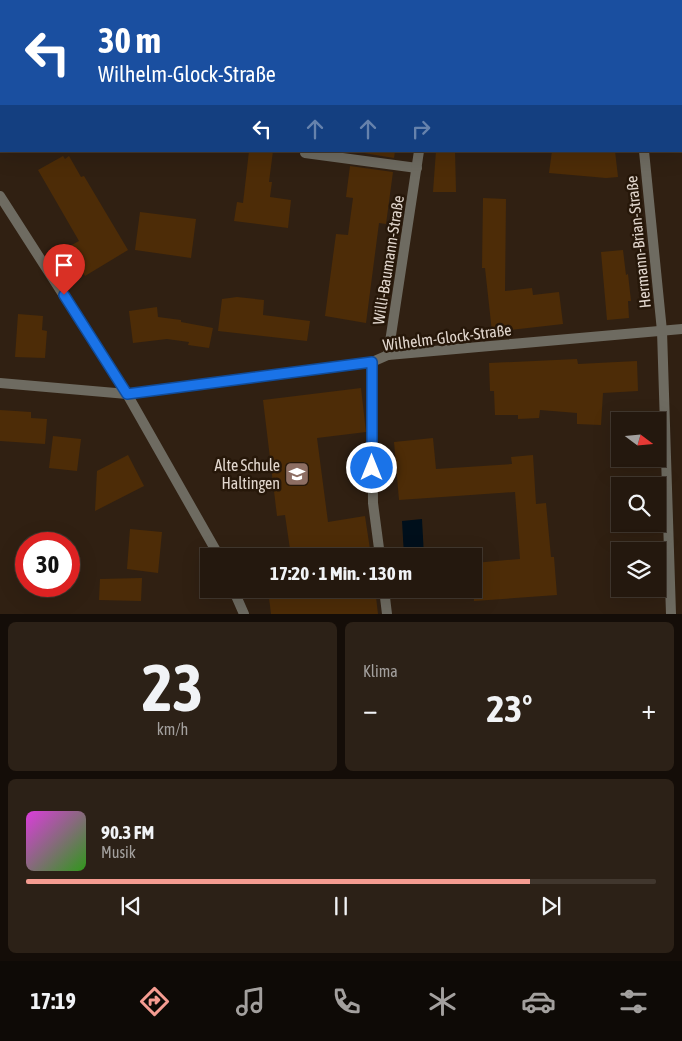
<!DOCTYPE html>
<html lang="de">
<head>
<meta charset="utf-8">
<style>
  body { margin:0; font-family:"Asap Condensed",sans-serif; background:#2c2117; color:#f1f3f6; height:100vh; display:flex; flex-direction:column; font-size:19px; white-space:nowrap }
  * { box-sizing:border-box; margin:0 }
  p { font-size:16px; color:#a3a09e }
  .icon { flex:none; width:28px; height:28px; fill:none; stroke:currentColor; stroke-width:2; stroke-linecap:round; stroke-linejoin:round }
  .map { position:relative; height:614px; overflow:hidden }
  .panel { display:flex; flex-direction:column; gap:8px; padding:8px; background:#140d08; flex:1 }
  .panel>* { flex:none }
  .guide { position:absolute; left:0px; top:0px; width:682px; height:152px; box-shadow:0 5px 20px #0002,0 0 0 1px #41372e; background:#1a4fa0; color:#fff; overflow:hidden }
  .needle { width:32px; rotate:106deg }
  .fabs { position:absolute; left:611px; top:412px; display:grid; gap:10px }
  .fabs a { display:grid; place-items:center; width:55px; height:55px; border-radius:0px; background:#24180e; box-shadow:0 5px 20px #0002,0 0 0 1px #41372e; font-size:25px }
  .speed { position:absolute; left:15px; top:532px; display:flex; gap:10px; font-size:25px; font-weight:700; text-align:center }
  .speed>* { display:grid; place-content:center; width:65px; height:65px; border-radius:50%; background:#24180e; box-shadow:0 5px 20px #0002,0 0 0 1px #41372e; line-height:1 }
  .speed .limit { border:8px solid #d22; background:#fff; color:#111 }
  .pin { position:absolute; display:grid; place-items:center; width:42px; height:42px; color:#fff; margin:-51px -21px; border-radius:50% 50% 50% 0; rotate:-45deg; box-shadow:0 0 5px #0007 }
  .pin .icon { rotate:45deg }
  .me { position:absolute; width:55px; margin:-28px; rotate:0deg; stroke-linejoin:round; filter:drop-shadow(0 0 4px #0008) }
  .turn { display:flex; align-items:center; gap:18px; height:105px; padding:0 15px; font-size:22px }
  .turn .icon { width:65px; height:65px; stroke-width:2.5 }
  .turn b { display:block; font-size:35px; line-height:42px }
  .lanes { display:flex; align-items:center; height:48px; padding:0 15px; background:#0003; justify-content:center; gap:25px; direction:ltr }
  .lanes .off { opacity:.35 }
  .big { font-size:38px; font-weight:700; line-height:1.1 }
  .panel .widget { flex:1; display:flex; flex-direction:column; justify-content:center; gap:8px; min-width:0; padding:0 18px; border-radius:8px; background:#2c2117 }
  .panel .dial { align-items:center; gap:0 }
  .dial b { font-size:65px; line-height:1 }
  .song { display:flex; align-items:center; gap:15px }
  .cover { width:60px; height:60px; border-radius:8px; background:linear-gradient(135deg,hsl(300 70% 55%),hsl(110 70% 35%)) }
  .played { height:5px; border-radius:2px; background:linear-gradient(90deg,#f59c91 80%,#41372e 80%) }
  .keys { display:flex; justify-content:space-around; direction:ltr }
  .heat { display:flex; justify-content:space-between; align-items:center; font-size:28px; direction:ltr }
  .panel .tiles { flex:1; display:grid; gap:8px; grid-template-columns:1fr 1fr }
  .widget:last-child { grid-column:span 2 }
  .trip { position:absolute; left:200px; top:548px; width:282px; height:50px; border-radius:0px; background:#24180e; box-shadow:0 5px 20px #0002,0 0 0 1px #41372e; font-weight:700; line-height:50px; text-align:center }
  .menu { display:flex; height:80px; justify-content:space-around; align-items:center; background:#0e0a06; color:#a3a09e }
  .menu .icon { width:35px; height:35px }
  .menu .current { color:#f59c91 }
  .menu b { font-size:22px; color:#f1f3f6 }
  .map>svg:first-child { display:block }
</style>
</head>
<body>
<div class="map">
<svg width="682" height="614" viewBox="0 0 682 614">
  <rect width="100%" height="100%" fill="#302012"/>
  <path fill="#000f1b" d="M422,519l2,37h-20l-2,-35z"/>
  <g fill="#4d2c07">
    <path d="M249,151h24l-4,31h3l-2,15 21,3 -3,28 -54,-7 3,-19 6,1z"/>
    <path d="M352,151h43l-1,7z"/>
    <path d="M436,151h19l1,41h-23z"/>
    <path d="M552,151h63l3,26 -12,1 -57,-5z"/>
    <path d="M63,156l2,3 4,-3 12,21 3,-1 44,74 -43,26 -17,-29 11,-6 -41,-71z"/>
    <path d="M350,166l43,6 -7,52 -7,-1 -13,100 -41,-7 11,-82 12,1 5,-37 -7,-1z"/>
    <path d="M483,198l23,1 -1,92 27,-3 1,7 26,-3 4,32 -71,8 -7,-64h-3z"/>
    <path d="M140,212l56,7 -5,39 -56,-8z"/>
    <path d="M623,250l3,25 2,-1 3,27h-3l1,17 -22,2 -6,-68z"/>
    <path d="M237,297l27,3 -1,15 47,6 -3,20 -89,-10 4,-32z"/>
    <path d="M157,307l1,10 23,3v2l32,6 -4,20 -21,-3 1,-3 -22,-3 -34,4 -4,-32z"/>
    <path d="M18,314l25,2 -1,14 5,1 -2,27 -30,-1z"/>
    <path d="M577,359l1,5 59,-3 1,30 -35,2 -2,32 -24,-1v-11l-37,-3 -1,8 -21,1v-4h-23l-1,-24h-4l-1,-28z"/>
    <path d="M361,388l5,44 -49,6 11,84 37,-6 6,40h-80l-6,-41 -8,1 -14,-116z"/>
    <path d="M0,410l31,2v6l16,1 -2,25 -45,-3z"/>
    <path d="M53,436l28,3 -4,32 -28,-3z"/>
    <path d="M433,438l3,31 76,-5 -1,-7 22,-2 3,49 10,-1 5,54h3l3,38 -83,6v-38l46,-4 -5,-67 -116,8 -5,-58z"/>
    <path d="M128,455l16,31 -49,25 2,-40z"/>
    <path d="M130,529l32,3 -4,41 -31,-4z"/>
    <path d="M142,578l-1,23 -42,-1 1,-21z"/>
    <path d="M268,589h107l3,25h-107z"/>
  </g>
  <g fill="none" stroke-linecap="round" stroke-linejoin="round">
    <g stroke="#6e6b61" stroke-width="10">
      <path d="M630,0v1"/>
      <path d="M290,1v-1"/>
      <path d="M442,1v-1"/>
      <path d="M644,151l18,180 9,283"/>
      <path d="M305,153l112,15"/>
      <path d="M0,196l127,198 92,162"/>
      <path d="M388,355l31,-204"/>
      <path d="M372,362l1,141 7,53"/>
      <path d="M0,383l127,11 245,-32 16,-7 294,-26"/>
      <path d="M233,589l11,25"/>
      <path d="M384,589l3,25"/>
    </g>
  </g>
  <g fill="none" stroke-linecap="round" stroke-linejoin="round">
    <defs>
      <path id="route" d="M64,295l63,99 245,-32v106"/>
    </defs>
    <use href="#route" stroke="#114b97" stroke-width="12"/>
    <use href="#route" stroke="#1a73e8" stroke-width="9"/>
  </g>
  <defs>
    <symbol id="school-square" viewBox="-11 -11 22 22"><rect x="-9" y="-9" width="18" height="18" rx="4" fill="#8d6e63" stroke="#261709"/><path d="M0-5L7-2L0 1L-7-2ZM-4 1L0 2.5L4 1V4Q0 6-4 4Z" fill="#fff"/></symbol>
  </defs>
  <g fill-rule="evenodd">
    <use href="#school-square" x="283" y="460" width="28" height="28"/>
  </g>
  <g text-anchor="middle" dominant-baseline="central" stroke-width="5" stroke-linejoin="round" paint-order="stroke">
    <g font-size="16" fill="#e2d7ce" stroke="#261709">
      <text transform="translate(638 242) rotate(-96)">Hermann-Brian-Straße</text>
      <text transform="translate(388 260) rotate(-81)">Willi-Baumann-Straße</text>
      <text transform="translate(447 337) rotate(-7)">Wilhelm-Glock-Straße</text>
    </g>
    <g font-size="16" fill="#e2d7ce" stroke="#261709" text-anchor="end">
      <text x="280" y="465">Alte Schule<tspan x="280" dy="18">Haltingen</tspan></text>
    </g>
  </g>
</svg>
<div class="fabs">
<a><svg class="needle" viewBox="-14 -14 28 28"><path d="M0-13l5 13h-10z" fill="#e53935"/><path d="M0 13l5-13h-10z" fill="#a3a09e"/></svg></a>
<a><svg class="icon" aria-label="search" viewBox="0 0 24 24"><circle cx="10" cy="10" r="6"/><path d="M15 15l6 6"/></svg></a>
<a><svg class="icon" aria-label="layers" viewBox="0 0 24 24"><path d="M12 4l9 5-9 5-9-5zM3 14l9 5 9-5"/></svg></a>
</div>
<div class="speed"><div class="limit">30</div></div>
<div class="pin" style="left:64px;top:295px;background:#d93025"><svg class="icon" aria-label="arrive" viewBox="0 0 24 24"><path d="M6 21V4h12l-3 4 3 4H6"/></svg></div>
<svg class="me" style="left:372px;top:468px" viewBox="-20 -20 40 40"><circle r="17" fill="#1a73e8" stroke="#fff" stroke-width="3"/><path d="M0-11L8 9 0 5-8 9z" fill="#fff"/></svg>
<div class="trip">17:20 · 1 Min. · 130 m</div>
<div class="guide">
<div class="turn"><svg class="icon" aria-label="left" viewBox="0 0 24 24"><path d="M17 20v-9H6M10 6l-5 5 5 5"/></svg><div><b>30 m</b>Wilhelm-Glock-Straße</div></div>
<div class="lanes"><svg class="icon" aria-label="left" viewBox="0 0 24 24"><path d="M17 20v-9H6M10 6l-5 5 5 5"/></svg><svg class="icon off" aria-label="ahead" viewBox="0 0 24 24"><path d="M12 20V5M6 11l6-6 6 6"/></svg><svg class="icon off" aria-label="ahead" viewBox="0 0 24 24"><path d="M12 20V5M6 11l6-6 6 6"/></svg><svg class="icon off" aria-label="right" viewBox="0 0 24 24"><path d="M7 20v-9h11M14 6l5 5-5 5"/></svg></div>
</div>
</div>
<section class="panel">
<div class="tiles">
<div class="widget dial"><b>23</b><p>km/h</p></div>
<div class="widget"><p>Klima</p>
<div class="heat"><a>−</a><b class="big">23°</b><a>+</a></div>
</div>
<div class="widget">
<div class="song"><i class="cover"></i><div><b>90.3 FM</b><p>Musik</p></div></div>
<div class="played"></div>
<div class="keys"><svg class="icon" aria-label="previous" viewBox="0 0 24 24"><path d="M18 5L8 12l10 7zM5 5v14"/></svg><svg class="icon" aria-label="pause" viewBox="0 0 24 24"><path d="M8 5v14M16 5v14"/></svg><svg class="icon" aria-label="next" viewBox="0 0 24 24"><path d="M6 5l10 7-10 7zM19 5v14"/></svg></div>
</div>
</div>
</section>
<nav class="menu">
<b>17:19</b>
<svg class="icon current" aria-label="directions" viewBox="0 0 24 24"><path d="M12 3l9 9-9 9-9-9zM9 14v-3h6M13 9l2 2-2 2"/></svg>
<svg class="icon" aria-label="music" viewBox="0 0 24 24"><path d="M9 18V5l10-2v13"/><circle cx="6" cy="18" r="3"/><circle cx="16" cy="16" r="3"/></svg>
<svg class="icon" aria-label="phone" viewBox="0 0 24 24"><path d="M5 4h4l2 5-3 2q2 4 5 5l2-3 5 2v4C11 20 4 13 5 4z"/></svg>
<svg class="icon" aria-label="climate" viewBox="0 0 24 24"><path d="M12 3v18M4 7l16 10M4 17L20 7"/></svg>
<svg class="icon" aria-label="car" viewBox="0 0 24 24"><path d="M5 17H2v-5l4-1 3-4h7l3 4 3 1v5h-3M9 17h6M6 11h13"/><circle cx="7" cy="17" r="2"/><circle cx="17" cy="17" r="2"/></svg>
<svg class="icon" aria-label="filters" viewBox="0 0 24 24"><path d="M4 7h16M4 17h16"/><circle cx="9" cy="7" r="2"/><circle cx="15" cy="17" r="2"/></svg>
</nav>
</body>
</html>
